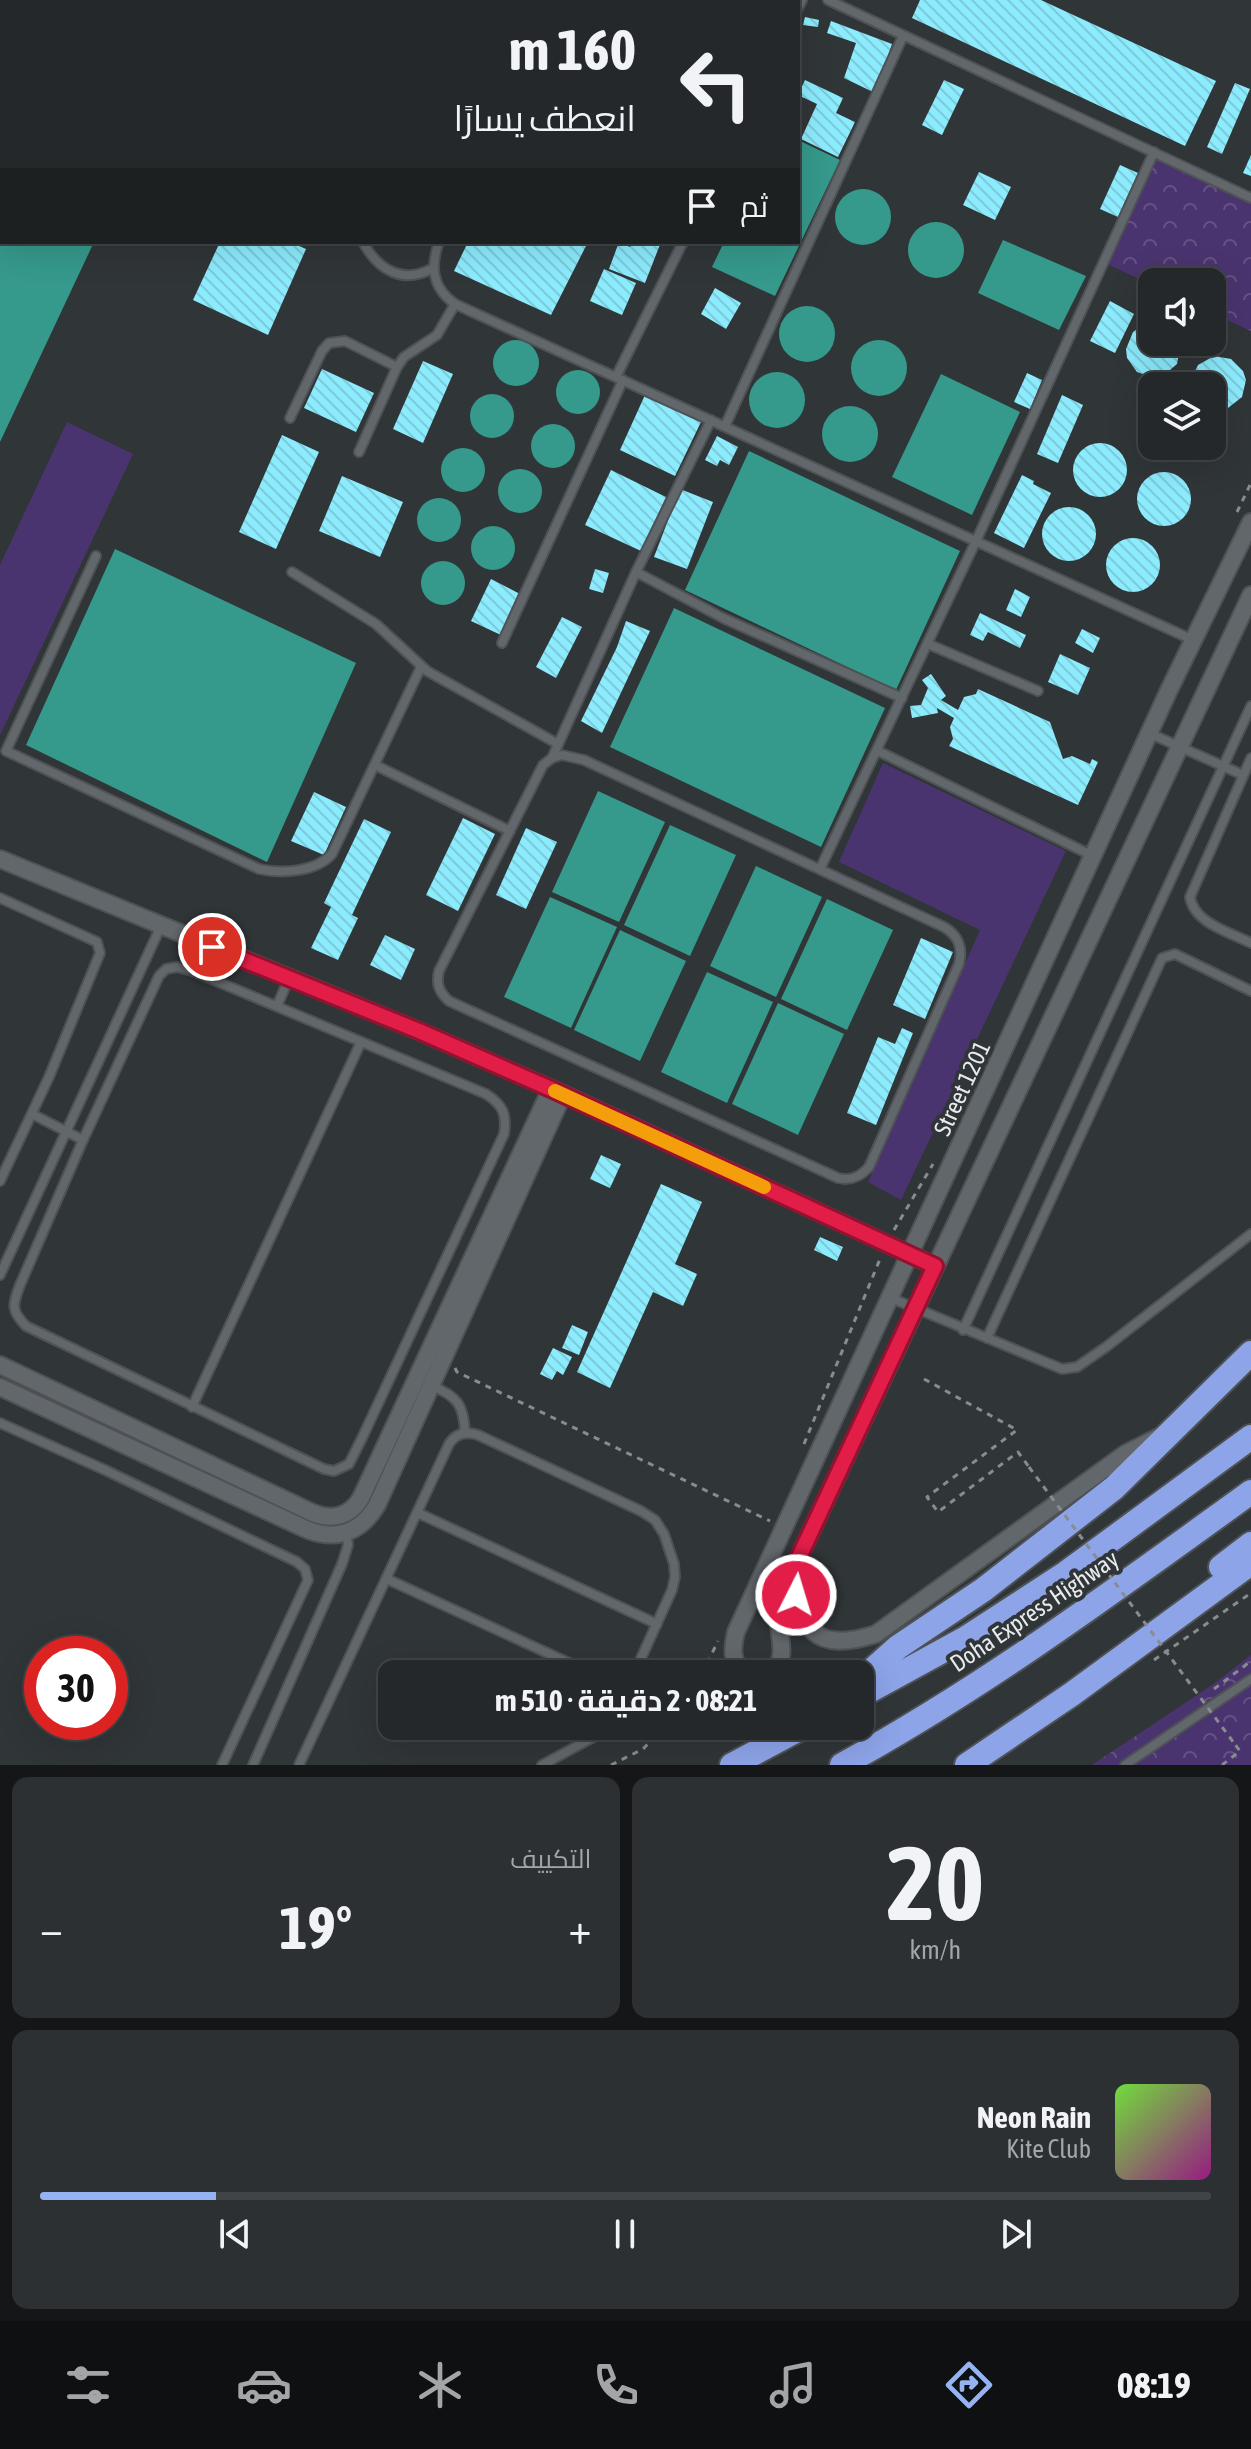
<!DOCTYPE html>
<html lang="ar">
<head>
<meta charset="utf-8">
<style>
  body { margin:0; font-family:"Asap Condensed",Cairo,sans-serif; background:#2c3032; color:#f1f3f6; direction:rtl; height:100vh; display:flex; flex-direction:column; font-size:30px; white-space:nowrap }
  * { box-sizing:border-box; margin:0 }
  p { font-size:26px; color:#a3a6a8 }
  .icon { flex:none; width:44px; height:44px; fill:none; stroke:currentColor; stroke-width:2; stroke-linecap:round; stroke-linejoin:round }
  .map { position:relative; height:1765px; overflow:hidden; direction:ltr }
  .details { display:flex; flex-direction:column; gap:12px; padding:12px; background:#141617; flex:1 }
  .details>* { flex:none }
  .banner { position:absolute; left:0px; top:0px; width:800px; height:244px; box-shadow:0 8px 32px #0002,0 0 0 2px #414447; direction:rtl; background:#24282a; color:#f1f3f6; overflow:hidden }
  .tools { position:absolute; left:1138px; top:268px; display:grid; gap:16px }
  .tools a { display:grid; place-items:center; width:88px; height:88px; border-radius:16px; background:#24282a; box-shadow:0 8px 32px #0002,0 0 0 2px #414447; font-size:40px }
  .speed { position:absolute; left:24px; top:1636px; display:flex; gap:16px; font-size:40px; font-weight:700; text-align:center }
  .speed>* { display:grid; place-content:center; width:104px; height:104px; border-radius:50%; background:#24282a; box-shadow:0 8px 32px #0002,0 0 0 2px #414447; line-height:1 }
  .speed .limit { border:12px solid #d22; background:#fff; color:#111 }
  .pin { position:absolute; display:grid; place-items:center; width:68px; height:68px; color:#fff; margin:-34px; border:4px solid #fff; border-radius:50%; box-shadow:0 2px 8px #0007 }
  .me { position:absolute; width:88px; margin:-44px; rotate:5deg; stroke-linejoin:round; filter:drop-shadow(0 0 6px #0008) }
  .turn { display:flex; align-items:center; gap:28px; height:168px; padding:0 32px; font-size:36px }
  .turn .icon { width:104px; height:104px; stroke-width:2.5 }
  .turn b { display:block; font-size:56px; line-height:68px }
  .then { display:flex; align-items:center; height:76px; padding:0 32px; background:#0003; gap:16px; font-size:30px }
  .big { font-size:60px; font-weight:700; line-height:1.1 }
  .details .widget { flex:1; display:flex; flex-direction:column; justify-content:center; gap:12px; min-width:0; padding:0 28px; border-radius:16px; background:#2c3032 }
  .details .dial { align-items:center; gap:0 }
  .dial b { font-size:104px; line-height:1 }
  .song { display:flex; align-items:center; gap:24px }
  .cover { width:96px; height:96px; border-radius:12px; background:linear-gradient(135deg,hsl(100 70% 55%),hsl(310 70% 35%)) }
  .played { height:8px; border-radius:4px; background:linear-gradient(90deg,#95b2f1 15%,#414447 15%) }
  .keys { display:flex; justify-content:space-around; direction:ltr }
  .heat { display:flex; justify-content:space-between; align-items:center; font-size:44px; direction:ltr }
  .details .tiles { flex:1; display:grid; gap:12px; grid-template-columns:1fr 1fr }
  .widget:last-child { grid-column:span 2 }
  .trip { position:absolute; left:378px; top:1660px; width:496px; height:80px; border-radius:16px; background:#24282a; box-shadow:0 8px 32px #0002,0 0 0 2px #414447; font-weight:700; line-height:80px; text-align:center; direction:rtl }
  .tab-bar { display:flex; height:128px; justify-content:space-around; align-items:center; background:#0e1011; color:#a3a6a8 }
  .tab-bar .icon { width:56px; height:56px }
  .tab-bar .on { color:#95b2f1 }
  .tab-bar b { font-size:36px; color:#f1f3f6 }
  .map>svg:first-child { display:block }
</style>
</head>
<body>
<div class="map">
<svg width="1251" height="1765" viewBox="0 0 1251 1765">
  <defs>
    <pattern id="park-crowns" width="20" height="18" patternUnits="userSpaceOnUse" patternTransform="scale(2)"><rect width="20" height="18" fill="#4a346f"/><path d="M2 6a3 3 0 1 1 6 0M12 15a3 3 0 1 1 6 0" fill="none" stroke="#645284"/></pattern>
    <pattern id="building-back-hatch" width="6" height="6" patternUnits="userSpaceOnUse" patternTransform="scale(2)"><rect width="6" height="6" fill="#8cebfd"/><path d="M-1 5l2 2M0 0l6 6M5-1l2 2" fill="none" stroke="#7ecad9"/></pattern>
  </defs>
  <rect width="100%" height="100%" fill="#303538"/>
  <g fill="#4a346f">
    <path d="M67,422l66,32 -133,281v-170z"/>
    <path d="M883,763l183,88 -165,349 -33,-18 112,-252 -141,-68z"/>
  </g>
  <g fill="url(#park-crowns)">
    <path d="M1154,158l97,46v127l-39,-18v-31h-60v3l-47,-22z"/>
    <path d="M1251,1655v110h-159l123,-82z"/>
  </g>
  <g fill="#35998b">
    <path d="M0,0h208l-206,2v240h92l-94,200z"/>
    <path d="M798,140l42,20 -65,136 -63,-29 12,-25h74z"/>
    <circle cx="863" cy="217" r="28"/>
    <circle cx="936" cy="250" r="28"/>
    <path d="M1003,240l83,36 -27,54 -81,-37z"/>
    <circle cx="807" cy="334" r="28"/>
    <circle cx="879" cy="368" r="28"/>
    <circle cx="516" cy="363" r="23"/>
    <circle cx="578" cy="392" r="22"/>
    <circle cx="777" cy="400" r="28"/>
    <path d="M941,374l79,38 -48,103 -80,-38z"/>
    <circle cx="492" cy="416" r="22"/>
    <circle cx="850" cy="434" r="28"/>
    <circle cx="553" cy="446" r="22"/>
    <circle cx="463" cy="470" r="22"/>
    <path d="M749,451l211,100 -64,139 -211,-100z"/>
    <circle cx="520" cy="491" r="22"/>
    <circle cx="439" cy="520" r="22"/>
    <circle cx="493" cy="548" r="22"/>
    <path d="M115,549l241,114 -89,199 -241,-117z"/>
    <circle cx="443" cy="583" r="22"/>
    <path d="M674,608l211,100 -64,139 -211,-100z"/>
    <path d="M598,791l67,31 -46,100 -67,-30z"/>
    <path d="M670,825l66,30 -46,101 -66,-31z"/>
    <path d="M756,866l66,31 -46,100 -66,-31z"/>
    <path d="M550,897l67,30 -46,101 -67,-31z"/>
    <path d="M827,899l66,31 -46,100 -66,-31z"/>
    <path d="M620,930l66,31 -46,100 -66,-31z"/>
    <path d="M707,972l66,30 -46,101 -66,-31z"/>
    <path d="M778,1003l66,31 -46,101 -66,-31z"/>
  </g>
  <g fill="url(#building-back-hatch)">
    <path d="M920,0h121l175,81 -31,65 -273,-128z"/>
    <path d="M805,17l14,3 -1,7 -15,-2z"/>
    <path d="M831,21l61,23 -17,49 -31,-15 12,-35 -29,-10z"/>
    <path d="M805,80l38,18 -7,15 19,9 -17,35 -37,-18 16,-35 -19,-9z"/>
    <path d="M944,80l20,9 -22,46 -20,-10z"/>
    <path d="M1235,83l15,6 -28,65 -15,-7z"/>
    <path d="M1251,155v21l-8,-3z"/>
    <path d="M1120,165l18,8 -20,44 -18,-8z"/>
    <path d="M979,172l32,15 -16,33 -32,-15z"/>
    <path d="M220,242h70l16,7 -38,86 -75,-35z"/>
    <path d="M468,242h120l-37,73 -97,-44z"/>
    <path d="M619,242l11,5 2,-5h29l-16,41 -36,-14z"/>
    <path d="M604,269l32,14 -14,32 -32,-14z"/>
    <path d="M715,288l26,15 -15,26 -25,-15z"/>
    <path d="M1110,301l24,13 -19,39 -25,-12z"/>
    <path d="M1152,323v19h27l1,5 -3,17 -14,12 -9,2 -17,-6 -10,-14 -1,-9 7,-17 7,-5z"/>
    <path d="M1214,356l17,3 12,12 3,9 -4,17 -14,11 -8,2 -8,-1v-23h-20l2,-13 4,-8z"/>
    <path d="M423,361l30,13 -30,69 -30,-14z"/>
    <path d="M322,369l52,24 -18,39 -52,-24z"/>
    <path d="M1027,373l15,7 -12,29 -16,-7z"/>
    <path d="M645,395l56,27 -26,54 -55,-26z"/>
    <path d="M1062,395l21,10 -25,58 -21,-9z"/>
    <path d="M1152,412v34l-13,-6z"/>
    <path d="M282,435l37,17 -43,97 -37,-17z"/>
    <path d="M717,436l21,11 -9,18 -9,-5 -3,6 -12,-6z"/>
    <circle cx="1100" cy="470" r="27"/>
    <path d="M611,470l55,27 -25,54 -56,-26z"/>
    <circle cx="1164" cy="499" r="27"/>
    <path d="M1022,475l12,6 -1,3 18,9 -27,55 -30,-15z"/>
    <path d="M342,476l61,26 -23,55 -61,-26z"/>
    <path d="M680,489l33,13 -26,67 -33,-12z"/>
    <circle cx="1069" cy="534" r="27"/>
    <circle cx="1133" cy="565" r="27"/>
    <path d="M595,569l14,4 -6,20 -14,-4z"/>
    <path d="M491,579l31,16 -19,41 -32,-15z"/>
    <path d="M1015,589l15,8 -9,20 -15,-7z"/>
    <path d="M980,613l46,22 -6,13 -32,-16 -5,9 -13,-6z"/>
    <path d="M562,617l20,10 -26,51 -20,-11z"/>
    <path d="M626,621l24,10 -48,102 -21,-12 36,-74z"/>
    <path d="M1082,629l18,9 -7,15 -18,-10z"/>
    <path d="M1060,654l30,14 -12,27 -30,-13z"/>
    <path d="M931,674l15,22 -5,4 17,10 6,-13 12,-3 2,-5 72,33 13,37 9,-3 18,8 2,-5 6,3 -20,43 -129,-59 4,-7 -3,-12 4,-9 -17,-10 1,5 -26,5 -2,-12 11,-1 7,-17 -6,-8z"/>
    <path d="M314,792l32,15 -22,48 -33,-14z"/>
    <path d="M463,818l32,16 -37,77 -32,-16z"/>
    <path d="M364,819l27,13 -39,83 6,3 -20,42 -27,-12 20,-41 -7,-4z"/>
    <path d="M526,828l31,14 -31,67 -30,-14z"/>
    <path d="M385,935l30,14 -14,31 -31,-15z"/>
    <path d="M921,938l32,14 -28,67 -32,-14z"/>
    <path d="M902,1028l11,5 -37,92 -29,-12 31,-76 17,7z"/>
    <path d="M601,1155l20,9 -11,24 -20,-9z"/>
    <path d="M661,1184l41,18 -27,62 22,10 -14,32 -30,-14 -43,96 -33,-16z"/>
    <path d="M820,1237l23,10 -6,14 -23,-11z"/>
    <path d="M572,1325l16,7 -9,23 -17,-7z"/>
    <path d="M553,1348l19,9 -9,18 -6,-4 -5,9 -12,-6z"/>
  </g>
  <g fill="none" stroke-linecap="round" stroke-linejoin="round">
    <defs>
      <g id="lane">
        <path d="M535,0l1,2"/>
        <path d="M828,0l423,198"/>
        <path d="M447,2l1,-2"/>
        <path d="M798,8l4,-8"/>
        <path d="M363,242c15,28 40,43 70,26"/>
        <path d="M439,242c-9,25 -7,46 16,62l738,336"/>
        <path d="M616,377l67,-135"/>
        <path d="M290,418l32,-67 7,-8 16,-2 52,26"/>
        <path d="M725,426l178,-390"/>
        <path d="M359,452l38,-85 7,-10 33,-22 18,-31"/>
        <path d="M96,556l-90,195 253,118c23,5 57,3 73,-15l89,-187"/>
        <path d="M292,572l84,52 51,47 131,73"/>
        <path d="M636,572l87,46 179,80"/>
        <path d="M502,643l121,-263"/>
        <path d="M928,644l110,47"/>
        <path d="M1151,734l92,41"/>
        <path d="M878,751l215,105"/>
        <path d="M562,755l22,5 360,167c15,9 19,21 15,37l-90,203c-9,10 -18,14 -31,11l-389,-177c-10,-9 -13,-17 -10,-30l104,-206 9,-7z"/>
        <path d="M552,758l84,-186 75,-152"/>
        <path d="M1251,758l-61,139c4,26 39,35 61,46"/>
        <path d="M375,765l135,66"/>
        <path d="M820,869l156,-328 178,-389"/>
        <path d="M0,898l97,44 3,11 -51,124 -49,104"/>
        <path d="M177,967l15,4 294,123c17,11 21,20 18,40l-141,302 -14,28 -15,7 -10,-2 -298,-143c-16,-16 -13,-22 -6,-41l63,-145 76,-164 7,-7z"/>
        <path d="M277,1006l12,-28"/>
        <path d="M32,1114l51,26"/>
        <path d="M0,1275l161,-349"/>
        <path d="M891,1298l171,71 15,-2 29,-20 145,-113"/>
        <path d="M963,1330l288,-624"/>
        <path d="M987,1338l175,-380 13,-4 76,37"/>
        <path d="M432,1386c25,10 32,19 33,47"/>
        <path d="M192,1407l169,-365"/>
        <path d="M0,1423l105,47 192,92 8,7 3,11 -86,185"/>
        <path d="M418,1513l239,111"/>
        <path d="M387,1579l206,95"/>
        <path d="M253,1765l89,-201 6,-19 -2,-15"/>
        <path d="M299,1765l150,-321c7,-11 17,-13 29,-9l163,76 14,9 9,14 10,30 1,13 -3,13 -34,75"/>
        <path d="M542,1765l72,-39"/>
        <path d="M1125,1765l126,-86"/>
      </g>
      <g id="street">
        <path d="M0,859l419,172 144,63 372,172"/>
        <path d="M0,1365l313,148c20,8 37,3 48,-15l190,-409"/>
        <path d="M0,1387l308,143c29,11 53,2 69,-25l186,-411"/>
        <path d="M793,1572c7,57 21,82 83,62l249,-180 34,-17"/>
        <path d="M744,1674c-13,-13 -12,-25 -8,-42l433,-942 82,-168"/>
        <path d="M773,1674c16,-20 4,-38 6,-61 2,-15 8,-29 14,-43l458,-975"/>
      </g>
      <g id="highway">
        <path d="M1221,1567l30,-23"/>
        <path d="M860,1681l38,-34 85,-57 131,-102 137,-135"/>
        <path d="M860,1696l106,-58 100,-65 185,-136"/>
        <path d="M732,1765l73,-39"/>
        <path d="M842,1765c144,-79 276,-177 409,-273"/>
        <path d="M967,1765l105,-71 179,-131"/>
      </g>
    </defs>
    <use href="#lane" stroke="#4e5255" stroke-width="12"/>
    <use href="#street" stroke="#4e5255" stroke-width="20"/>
    <use href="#highway" stroke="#4e5255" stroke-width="28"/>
    <g stroke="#888c8f" stroke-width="3" stroke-dasharray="6 6" stroke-linecap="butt">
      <path d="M1237,512l14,-29"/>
      <path d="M894,1230l39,-66"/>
      <path d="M455,1368l2,4 313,149"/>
      <path d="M924,1379l93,51 -90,67 11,15 80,-60 11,15"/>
      <path d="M804,1444l76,-185"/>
      <path d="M1154,1660l97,-67"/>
      <path d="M702,1674l16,-33"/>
      <path d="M1214,1689l37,-28"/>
      <path d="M611,1765l32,-16 22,-23"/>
      <path d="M1222,1765l18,-14 -6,-8"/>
    </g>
    <use href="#lane" stroke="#62676b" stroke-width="8"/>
    <use href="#street" stroke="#62676b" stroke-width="16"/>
    <use href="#highway" stroke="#8da4e9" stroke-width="24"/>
    <path stroke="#888c8f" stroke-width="3" stroke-dasharray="6 6" stroke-linecap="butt" d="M1029,1467l205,276"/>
  </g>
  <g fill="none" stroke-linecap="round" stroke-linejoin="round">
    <defs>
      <path id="route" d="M212,947l207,84 132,58 384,177 -142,304 3,25"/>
    </defs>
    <use href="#route" stroke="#92132f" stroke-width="20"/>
    <use href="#route" stroke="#e11d48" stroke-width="14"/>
    <path stroke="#f59e0b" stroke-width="14" d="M555,1091l209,96"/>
  </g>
  <g text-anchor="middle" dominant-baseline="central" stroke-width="8" stroke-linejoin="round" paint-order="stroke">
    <g font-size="24" fill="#e8ebee" stroke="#303538">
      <text transform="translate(962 1088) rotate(-65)">Street 1201</text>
      <text transform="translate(1034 1611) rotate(-34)">Doha Express Highway</text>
    </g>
  </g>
</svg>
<div class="tools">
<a><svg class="icon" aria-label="sound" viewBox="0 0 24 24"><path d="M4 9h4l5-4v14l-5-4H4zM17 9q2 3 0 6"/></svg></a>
<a><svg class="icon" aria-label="layers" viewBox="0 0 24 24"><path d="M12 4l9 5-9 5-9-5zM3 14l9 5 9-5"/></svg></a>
</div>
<div class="speed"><div class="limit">30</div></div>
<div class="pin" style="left:212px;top:947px;background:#d93025"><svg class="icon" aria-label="arrive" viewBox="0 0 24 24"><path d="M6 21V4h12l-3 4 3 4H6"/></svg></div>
<svg class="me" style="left:796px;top:1595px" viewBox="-20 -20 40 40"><circle r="17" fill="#e11d48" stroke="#fff" stroke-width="3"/><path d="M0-11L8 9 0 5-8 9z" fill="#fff"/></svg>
<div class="trip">08:21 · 2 دقيقة · 510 m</div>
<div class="banner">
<div class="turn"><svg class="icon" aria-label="left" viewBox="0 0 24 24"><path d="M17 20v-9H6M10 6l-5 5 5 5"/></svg><div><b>160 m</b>انعطف يسارًا</div></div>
<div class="then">ثم<svg class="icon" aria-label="arrive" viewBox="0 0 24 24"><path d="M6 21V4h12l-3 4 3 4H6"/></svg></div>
</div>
</div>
<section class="details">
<div class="tiles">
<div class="widget dial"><b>20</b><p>km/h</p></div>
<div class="widget"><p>التكييف</p>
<div class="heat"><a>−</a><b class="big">19°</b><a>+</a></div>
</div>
<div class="widget">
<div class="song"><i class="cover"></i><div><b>Neon Rain</b><p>Kite Club</p></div></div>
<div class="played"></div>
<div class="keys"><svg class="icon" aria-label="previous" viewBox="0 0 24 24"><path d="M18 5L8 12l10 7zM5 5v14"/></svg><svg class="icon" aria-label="pause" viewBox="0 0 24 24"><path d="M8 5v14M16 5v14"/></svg><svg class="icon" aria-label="next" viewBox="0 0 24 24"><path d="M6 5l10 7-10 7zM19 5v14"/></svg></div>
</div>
</div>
</section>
<nav class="tab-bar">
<b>08:19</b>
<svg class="icon on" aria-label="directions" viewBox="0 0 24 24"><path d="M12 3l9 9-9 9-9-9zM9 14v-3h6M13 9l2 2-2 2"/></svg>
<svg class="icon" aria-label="music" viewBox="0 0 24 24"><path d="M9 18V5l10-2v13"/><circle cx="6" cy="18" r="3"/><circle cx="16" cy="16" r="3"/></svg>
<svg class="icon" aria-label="phone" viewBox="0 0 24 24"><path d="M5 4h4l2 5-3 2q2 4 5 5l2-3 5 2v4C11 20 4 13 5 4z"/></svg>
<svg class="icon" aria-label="climate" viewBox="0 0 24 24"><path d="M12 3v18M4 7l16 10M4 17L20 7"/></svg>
<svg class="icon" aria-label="car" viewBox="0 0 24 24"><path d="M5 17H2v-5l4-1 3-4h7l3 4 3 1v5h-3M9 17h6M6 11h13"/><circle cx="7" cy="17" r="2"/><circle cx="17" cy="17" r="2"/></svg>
<svg class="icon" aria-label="filters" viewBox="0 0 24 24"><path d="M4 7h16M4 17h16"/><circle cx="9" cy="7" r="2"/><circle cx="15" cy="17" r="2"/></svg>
</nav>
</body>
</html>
